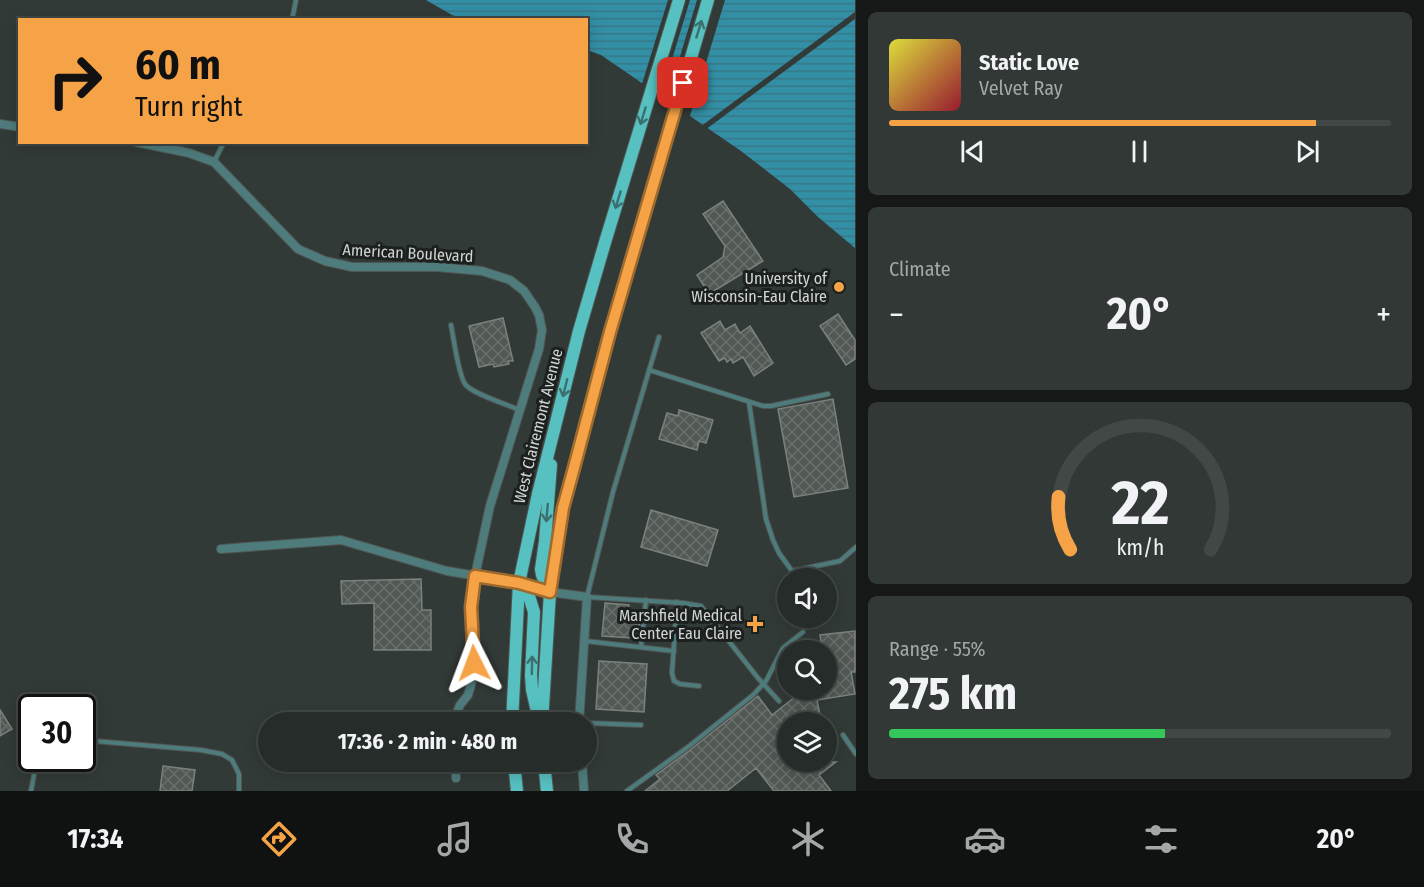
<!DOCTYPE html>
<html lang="en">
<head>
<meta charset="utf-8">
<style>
  body { margin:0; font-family:"Fira Sans Condensed",sans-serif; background:#323835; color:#f1f3f6; height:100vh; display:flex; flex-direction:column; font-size:22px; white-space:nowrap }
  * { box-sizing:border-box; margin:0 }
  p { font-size:20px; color:#a4a7a8 }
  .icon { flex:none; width:33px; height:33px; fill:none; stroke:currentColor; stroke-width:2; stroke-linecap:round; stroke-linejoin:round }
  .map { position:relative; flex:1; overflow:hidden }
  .details { display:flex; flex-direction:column; gap:12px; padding:12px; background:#151817; width:568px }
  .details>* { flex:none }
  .top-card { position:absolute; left:18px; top:18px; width:570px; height:126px; border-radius:0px; box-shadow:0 3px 15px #0003,0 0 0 2px #424846; background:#f5a346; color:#111; overflow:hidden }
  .controls { position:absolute; left:777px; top:568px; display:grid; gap:12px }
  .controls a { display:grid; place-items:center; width:60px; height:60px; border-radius:50%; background:#262c29; box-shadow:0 3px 15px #0003,0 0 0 2px #424846; font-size:30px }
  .speed { position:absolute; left:18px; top:694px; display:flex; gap:12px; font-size:30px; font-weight:700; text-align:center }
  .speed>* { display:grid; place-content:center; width:78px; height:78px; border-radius:50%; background:#262c29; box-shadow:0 3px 15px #0003,0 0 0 2px #424846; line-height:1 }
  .speed .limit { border:3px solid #111; border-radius:9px; background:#fff; color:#111 }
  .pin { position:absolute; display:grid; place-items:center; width:51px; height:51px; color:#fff; margin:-26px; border-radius:12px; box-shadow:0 3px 9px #0006 }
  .me { position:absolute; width:66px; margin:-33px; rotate:357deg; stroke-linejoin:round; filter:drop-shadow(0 0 4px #0008) }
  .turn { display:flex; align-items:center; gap:21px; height:126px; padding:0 18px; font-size:27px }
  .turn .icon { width:78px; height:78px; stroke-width:2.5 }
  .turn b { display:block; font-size:42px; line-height:51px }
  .big { font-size:45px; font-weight:700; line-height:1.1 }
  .details .tile { flex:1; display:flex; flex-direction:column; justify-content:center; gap:9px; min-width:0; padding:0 21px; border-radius:9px; background:#323835 }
  .details .dial { align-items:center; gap:0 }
  .dial svg { height:156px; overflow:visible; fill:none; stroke:#424846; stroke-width:7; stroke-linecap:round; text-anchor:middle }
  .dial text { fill:#f1f3f6; stroke:none }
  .song { display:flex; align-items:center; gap:18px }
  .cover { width:72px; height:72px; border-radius:9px; background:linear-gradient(135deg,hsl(60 70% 55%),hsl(350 70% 35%)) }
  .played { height:6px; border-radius:3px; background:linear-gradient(90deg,#f5a346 85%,#424846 85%) }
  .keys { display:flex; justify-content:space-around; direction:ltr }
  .heat { display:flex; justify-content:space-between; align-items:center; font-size:33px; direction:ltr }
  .charge { height:9px; border-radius:4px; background:linear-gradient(90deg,#34c759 55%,#424846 0) }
  .trip { position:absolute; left:258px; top:712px; width:339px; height:60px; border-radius:30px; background:#262c29; box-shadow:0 3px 15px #0003,0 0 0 2px #424846; font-weight:700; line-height:60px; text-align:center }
  .tab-bar { display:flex; height:96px; justify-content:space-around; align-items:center; background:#0f1210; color:#a4a7a8 }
  .tab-bar .icon { width:42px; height:42px }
  .tab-bar .active { color:#f5a346 }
  .tab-bar b { font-size:27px; color:#f1f3f6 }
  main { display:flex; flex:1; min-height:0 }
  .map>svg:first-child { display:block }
</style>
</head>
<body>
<main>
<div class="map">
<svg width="856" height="791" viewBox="0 0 856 791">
  <defs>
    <pattern id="water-rules" width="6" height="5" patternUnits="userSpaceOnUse" patternTransform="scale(1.5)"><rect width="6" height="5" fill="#338fa6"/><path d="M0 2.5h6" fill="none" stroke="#377787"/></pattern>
    <pattern id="building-cross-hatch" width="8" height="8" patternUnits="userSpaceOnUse" patternTransform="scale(1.5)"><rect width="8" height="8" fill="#525853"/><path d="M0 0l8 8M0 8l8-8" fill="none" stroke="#6a6f6b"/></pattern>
  </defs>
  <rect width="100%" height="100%" fill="#323a37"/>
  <path fill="url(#water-rules)" d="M426,0h429v248l-37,-31 -28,-28 -49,-38 -140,-96 -14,-5 -1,-30 -121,-1 -13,-4z"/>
  <g fill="#323a37">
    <path d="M668,0h22l-30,99 -19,-12z"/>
    <path d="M697,0h28l-36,119 -23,-16z"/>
    <path d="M855,12v7l-150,111 -5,-3z"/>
  </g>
  <g fill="url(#building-cross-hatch)" stroke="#7b817c" stroke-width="1.5">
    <path d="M723,201l40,60 -54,33 -12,-19 26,-18 2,-11 -22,-32z"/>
    <path d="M838,314l17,26v19l-9,6 -26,-39z"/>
    <path d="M503,318l10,43h-5l1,3 -15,3 -1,-3 -14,3 -10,-41z"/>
    <path d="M720,321l5,9 10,-6 5,9 10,-7 23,37 -19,13 -11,-19 -10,6 -2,-4 -4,3 -2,-4 -6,3 -18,-28z"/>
    <path d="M833,399l15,89 -54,9 -16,-88z"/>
    <path d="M679,410l34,10 -7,23 -7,-2 -2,9 -38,-11 8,-26 11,3z"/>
    <path d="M651,510l67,20 -11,36 -66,-19z"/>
    <path d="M421,579l1,31h9v40h-57v-47l-32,1 -1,-23z"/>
    <path d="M605,603l24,2 -1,6 13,1 -3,21h-6v5l-30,-2z"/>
    <path d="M855,631v41h-4l4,22 -38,6 4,20 -7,3h-26v39h48l-17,13 12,16h-57l-18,-23 -29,23h-82l15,-12 -4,-4 34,-25 68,-54 14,19 28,-22 -1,-3h27v-39h-6l-6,-7 7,-2 -1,-7z"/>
    <path d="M599,661l48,3 -3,48 -48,-3z"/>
    <path d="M0,710l12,19 -12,7z"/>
    <path d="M163,766l32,4 -3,21h-32z"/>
  </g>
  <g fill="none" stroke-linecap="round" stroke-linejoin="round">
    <defs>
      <g id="lane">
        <path d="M292,20l4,-20"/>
        <path d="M214,162l10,-20"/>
        <path d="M451,325c3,15 7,48 14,59 7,10 42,20 54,26"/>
        <path d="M659,337l-46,155 -26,105 96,6 18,3 57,72 21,23"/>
        <path d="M649,370l114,36h8l57,-12"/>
        <path d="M749,402l17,117 7,21 6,13 13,18 48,-10 16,-14"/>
        <path d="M677,602l-5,71 2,8 6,3 19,2"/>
        <path d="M585,641l89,10"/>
        <path d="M641,647l5,-47"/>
        <path d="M586,723l55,2"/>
        <path d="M843,735l13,19"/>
        <path d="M82,740l119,10 21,4 10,6 7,14v17"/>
        <path d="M31,791l6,-32"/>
        <path d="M627,791l61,-44 65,-52 13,-14 17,-33 20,-16"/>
      </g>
      <g id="street">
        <path d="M0,124l20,3"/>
        <path d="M136,142l53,11 25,9 84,87 27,12 27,6h85l45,4 28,9 14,11 11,16 4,8 3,15 -3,19 -49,157 -15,70 -4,31 3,56 -2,18 -4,14 -8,10 -7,18"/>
        <path d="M221,549l120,-9 106,31 72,12 31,9 37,5 -8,126"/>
        <path d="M455,762l1,16"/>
        <path d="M582,762l2,29"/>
      </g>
      <g id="primary">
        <path d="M519,583l10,13 5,16 -3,63 1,15 6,26"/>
        <path d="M550,592l-8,-17 -1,-6 4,-28 6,-76"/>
        <path d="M512,723l7,-140 19,-89 41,-163 27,-92 73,-239"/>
        <path d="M542,723l8,-131 13,-83 41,-156 104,-353"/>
        <path d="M514,762l3,29"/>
        <path d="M544,762l3,29"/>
      </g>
    </defs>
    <use href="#lane" stroke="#4f5653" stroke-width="6"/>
    <use href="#street" stroke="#4f5653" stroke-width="10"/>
    <use href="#primary" stroke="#4f5653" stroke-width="14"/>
    <use href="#lane" stroke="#4e7c7c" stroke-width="4"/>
    <use href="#street" stroke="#4e7c7c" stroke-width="8"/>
    <use href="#primary" stroke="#57c0c0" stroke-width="12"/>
  </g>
  <defs><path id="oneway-shaft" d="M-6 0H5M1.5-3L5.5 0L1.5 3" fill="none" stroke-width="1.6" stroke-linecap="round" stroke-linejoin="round" transform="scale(1.5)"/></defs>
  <g stroke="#3a7070">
    <use href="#oneway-shaft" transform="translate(699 29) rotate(-73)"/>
    <use href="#oneway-shaft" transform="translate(643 116) rotate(107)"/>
    <use href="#oneway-shaft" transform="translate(618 200) rotate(107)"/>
    <use href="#oneway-shaft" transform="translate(565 388) rotate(104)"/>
    <use href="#oneway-shaft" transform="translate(547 513) rotate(95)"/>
    <use href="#oneway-shaft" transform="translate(532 665) rotate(-89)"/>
  </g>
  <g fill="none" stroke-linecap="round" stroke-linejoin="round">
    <defs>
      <path id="route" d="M474,663l-3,-56 4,-31 44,7 31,9 13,-84 12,-44 35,-132 73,-249"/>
    </defs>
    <use href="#route" stroke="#9f6a2e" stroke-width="15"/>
    <use href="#route" stroke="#f5a346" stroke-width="10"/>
  </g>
  <g fill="#f5a346" stroke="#1c201f" stroke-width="2">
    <circle cx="839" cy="287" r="6"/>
    <path d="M752 615h6v6h6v6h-6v6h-6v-6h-6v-6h6z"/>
  </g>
  <g text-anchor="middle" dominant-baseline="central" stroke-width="6" stroke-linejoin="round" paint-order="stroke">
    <g font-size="16" fill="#d1d6d4" stroke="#1c201f">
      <text transform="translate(408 253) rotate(3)">American Boulevard</text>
      <text transform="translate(538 426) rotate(-76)">West Clairemont Avenue</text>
    </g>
    <g font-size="16" fill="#d1d6d4" stroke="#1c201f" text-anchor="end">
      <text x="827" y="278">University of<tspan x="827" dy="18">Wisconsin-Eau Claire</tspan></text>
      <text x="742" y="615">Marshfield Medical<tspan x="742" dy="18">Center Eau Claire</tspan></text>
    </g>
  </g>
</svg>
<div class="controls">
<a><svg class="icon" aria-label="sound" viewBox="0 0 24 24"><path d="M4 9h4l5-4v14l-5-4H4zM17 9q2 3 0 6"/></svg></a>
<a><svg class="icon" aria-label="search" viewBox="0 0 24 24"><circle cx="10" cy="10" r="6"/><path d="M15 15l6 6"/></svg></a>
<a><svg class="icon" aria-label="layers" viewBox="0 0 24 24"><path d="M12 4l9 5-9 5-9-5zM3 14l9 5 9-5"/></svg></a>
</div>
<div class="speed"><div class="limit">30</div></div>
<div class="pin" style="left:683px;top:83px;background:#d93025"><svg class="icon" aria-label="arrive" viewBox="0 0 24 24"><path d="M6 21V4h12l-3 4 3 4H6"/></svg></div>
<svg class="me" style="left:474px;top:663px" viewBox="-20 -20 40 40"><path d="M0-17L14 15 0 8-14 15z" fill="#f5a346" stroke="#fff" stroke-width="4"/></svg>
<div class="trip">17:36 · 2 min · 480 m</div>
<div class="top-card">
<div class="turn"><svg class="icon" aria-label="right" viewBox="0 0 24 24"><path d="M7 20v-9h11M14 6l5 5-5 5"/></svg><div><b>60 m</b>Turn right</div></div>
</div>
</div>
<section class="details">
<div class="tile">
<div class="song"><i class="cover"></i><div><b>Static Love</b><p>Velvet Ray</p></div></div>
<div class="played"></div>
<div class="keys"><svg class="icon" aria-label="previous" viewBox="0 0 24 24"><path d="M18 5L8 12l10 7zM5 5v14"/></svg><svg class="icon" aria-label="pause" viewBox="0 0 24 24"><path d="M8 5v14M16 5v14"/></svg><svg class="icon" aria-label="next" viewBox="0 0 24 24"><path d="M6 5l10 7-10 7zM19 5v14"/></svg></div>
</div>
<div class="tile"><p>Climate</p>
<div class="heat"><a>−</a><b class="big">20°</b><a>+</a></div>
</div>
<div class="tile dial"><svg viewBox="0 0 100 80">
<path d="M14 69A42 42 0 1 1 86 69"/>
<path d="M14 69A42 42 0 0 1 8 42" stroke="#f5a346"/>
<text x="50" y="56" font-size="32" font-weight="700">22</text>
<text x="50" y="72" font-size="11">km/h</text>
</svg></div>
<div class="tile"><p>Range · 55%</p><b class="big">275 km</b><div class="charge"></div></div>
</section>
</main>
<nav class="tab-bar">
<b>17:34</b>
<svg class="icon active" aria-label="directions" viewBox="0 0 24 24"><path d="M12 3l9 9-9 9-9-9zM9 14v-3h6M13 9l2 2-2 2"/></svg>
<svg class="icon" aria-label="music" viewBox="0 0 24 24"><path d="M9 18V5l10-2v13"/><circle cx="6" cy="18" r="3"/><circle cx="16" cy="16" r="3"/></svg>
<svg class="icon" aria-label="phone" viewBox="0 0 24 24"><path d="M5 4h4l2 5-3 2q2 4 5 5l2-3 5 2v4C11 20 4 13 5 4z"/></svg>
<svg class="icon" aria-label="climate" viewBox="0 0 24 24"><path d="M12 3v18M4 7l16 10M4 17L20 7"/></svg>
<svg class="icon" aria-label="car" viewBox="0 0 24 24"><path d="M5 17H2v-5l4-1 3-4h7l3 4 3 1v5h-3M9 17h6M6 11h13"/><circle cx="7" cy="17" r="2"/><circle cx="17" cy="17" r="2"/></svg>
<svg class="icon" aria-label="filters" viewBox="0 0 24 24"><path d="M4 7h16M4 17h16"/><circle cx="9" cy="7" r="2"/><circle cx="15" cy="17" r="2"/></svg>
<b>20°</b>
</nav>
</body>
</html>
